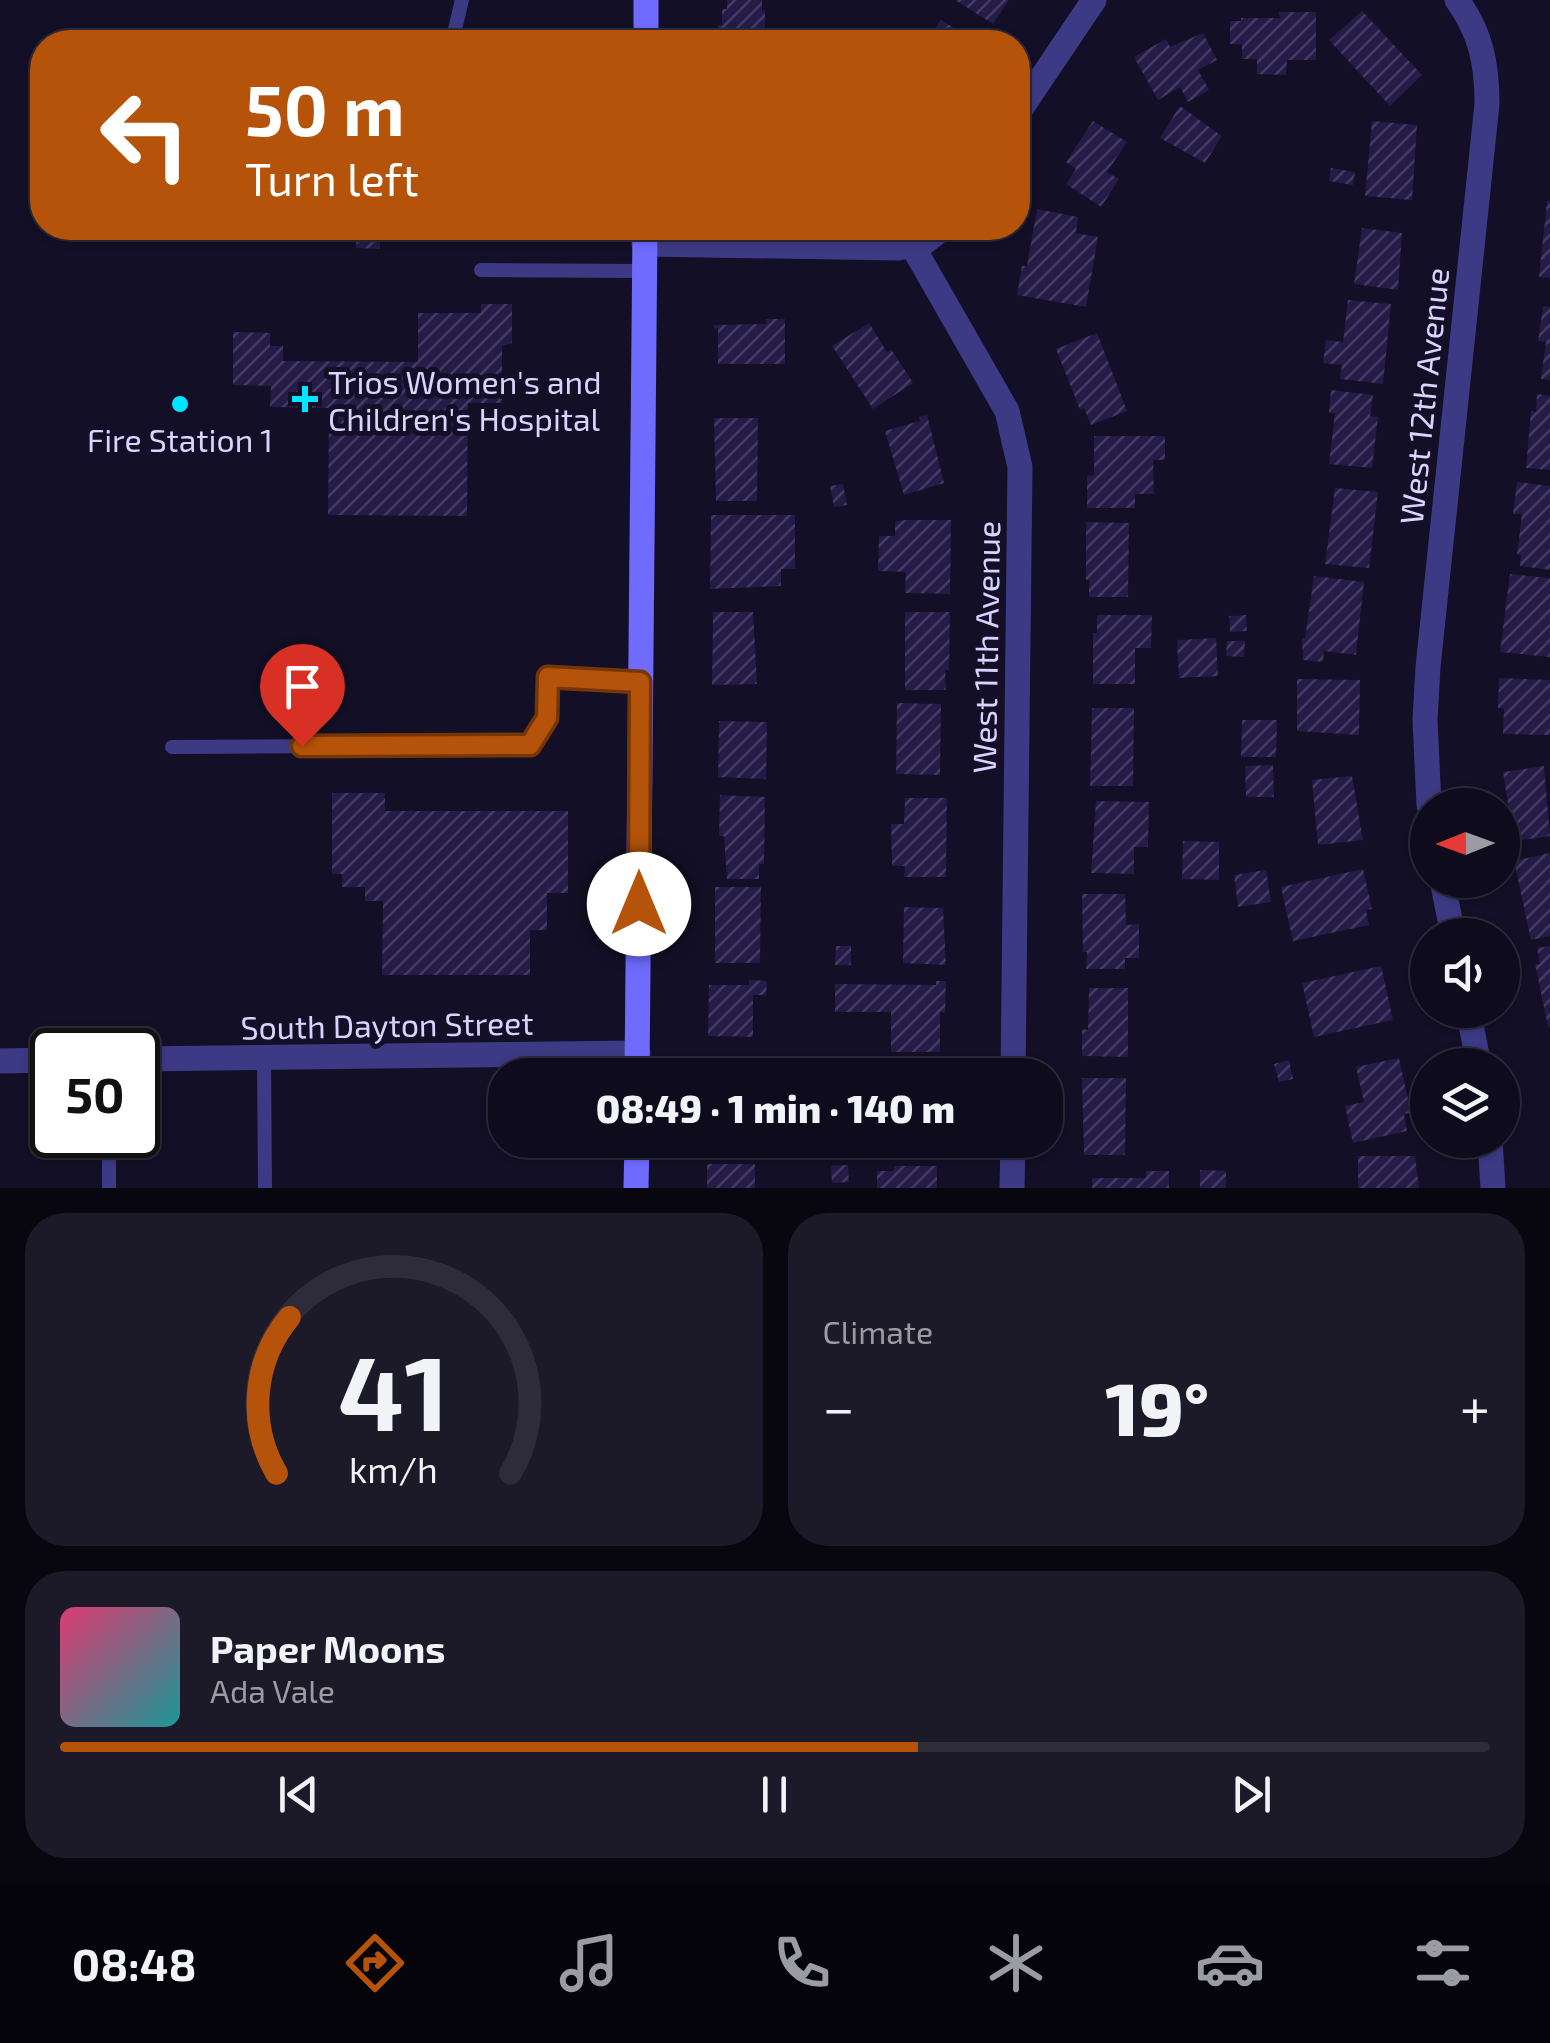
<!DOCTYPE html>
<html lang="en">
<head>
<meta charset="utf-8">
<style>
  body { margin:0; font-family:"Exo 2",sans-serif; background:#1c1929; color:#f1f3f6; height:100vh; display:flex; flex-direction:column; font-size:38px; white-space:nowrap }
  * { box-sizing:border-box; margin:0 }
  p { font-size:32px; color:#9b9ba3 }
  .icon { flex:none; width:55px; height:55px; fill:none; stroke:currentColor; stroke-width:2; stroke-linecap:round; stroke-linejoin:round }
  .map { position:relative; height:1188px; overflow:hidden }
  .drawer { display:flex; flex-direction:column; gap:25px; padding:25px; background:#08060f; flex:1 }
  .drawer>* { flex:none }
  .top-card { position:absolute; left:30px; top:30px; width:1000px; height:210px; border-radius:40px; box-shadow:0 2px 8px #0004,0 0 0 2px #2e2b3b; background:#b45309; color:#fff; overflow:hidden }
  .needle { width:65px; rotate:269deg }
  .buttons { position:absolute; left:1410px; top:788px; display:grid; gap:20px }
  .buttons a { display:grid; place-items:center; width:110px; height:110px; border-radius:50%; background:#0e0b1c; box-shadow:0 2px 8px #0004,0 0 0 2px #2e2b3b; font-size:50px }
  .speed { position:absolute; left:30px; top:1028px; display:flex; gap:20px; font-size:50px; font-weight:700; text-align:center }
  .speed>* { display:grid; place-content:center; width:130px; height:130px; border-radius:50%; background:#0e0b1c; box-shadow:0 2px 8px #0004,0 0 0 2px #2e2b3b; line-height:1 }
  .speed .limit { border:5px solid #111; border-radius:15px; background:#fff; color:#111 }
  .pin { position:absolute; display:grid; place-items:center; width:85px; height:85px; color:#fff; margin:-102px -42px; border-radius:50% 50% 50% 0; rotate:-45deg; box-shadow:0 0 10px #0007 }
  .pin .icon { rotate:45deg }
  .me { position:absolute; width:110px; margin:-55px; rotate:0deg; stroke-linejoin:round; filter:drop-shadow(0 0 8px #0008) }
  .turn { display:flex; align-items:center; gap:35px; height:210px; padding:0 50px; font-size:45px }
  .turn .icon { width:130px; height:130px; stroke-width:2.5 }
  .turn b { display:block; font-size:70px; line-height:85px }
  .big { font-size:75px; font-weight:800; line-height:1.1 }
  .drawer .tile { flex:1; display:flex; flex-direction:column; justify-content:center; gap:15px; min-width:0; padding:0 35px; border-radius:40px; background:#1c1929 }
  .drawer .dial { align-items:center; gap:0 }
  .dial svg { height:260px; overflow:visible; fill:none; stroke:#2e2b3b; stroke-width:7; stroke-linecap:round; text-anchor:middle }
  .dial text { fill:#f1f3f6; stroke:none }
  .song { display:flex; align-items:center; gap:30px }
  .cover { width:120px; height:120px; border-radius:15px; background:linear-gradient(135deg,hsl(340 70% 55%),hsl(180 70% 35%)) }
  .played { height:10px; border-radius:5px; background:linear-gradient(90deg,#b45309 60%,#2e2b3b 60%) }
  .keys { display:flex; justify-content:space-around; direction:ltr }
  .heat { display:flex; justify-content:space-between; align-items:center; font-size:55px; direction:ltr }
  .drawer .tiles { flex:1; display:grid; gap:25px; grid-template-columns:1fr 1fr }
  .tile:last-child { grid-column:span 2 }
  .trip { position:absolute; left:488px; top:1058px; width:575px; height:100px; border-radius:40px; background:#0e0b1c; box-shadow:0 2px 8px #0004,0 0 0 2px #2e2b3b; font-weight:800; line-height:100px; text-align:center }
  .tab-bar { display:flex; height:160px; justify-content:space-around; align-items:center; background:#06040b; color:#9b9ba3 }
  .tab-bar .icon { width:70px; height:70px }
  .tab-bar .current { color:#b45309 }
  .tab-bar b { font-size:45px; color:#f1f3f6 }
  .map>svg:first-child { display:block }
</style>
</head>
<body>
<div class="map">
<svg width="1550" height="1188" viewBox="0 0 1550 1188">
  <defs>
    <pattern id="building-hatch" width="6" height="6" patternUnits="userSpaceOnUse" patternTransform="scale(2.5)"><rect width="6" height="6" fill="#241b47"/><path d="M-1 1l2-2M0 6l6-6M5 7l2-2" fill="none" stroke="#433b63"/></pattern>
  </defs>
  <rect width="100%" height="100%" fill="#130f26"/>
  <g fill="url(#building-hatch)">
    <path d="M727,0h35v10h3v32h-48l1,-17h4v-16h5z"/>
    <path d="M955,0h54l-16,24z"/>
    <path d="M1362,11l60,64 -32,31 -61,-66z"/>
    <path d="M1279,12h37v48h-29l-1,15 -29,-1v-15h-15v-15h-12v-23h11v-3h39z"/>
    <path d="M941,20l36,22h-51z"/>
    <path d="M1203,33l14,27 -19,10 11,20 -21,12 -8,-15 -22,13 -24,-43 32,-18 4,8z"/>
    <path d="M1180,106l42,30 -17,27 -45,-25z"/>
    <path d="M1093,121l34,21 -20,30 12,7 -18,28 -35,-23 10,-15 -10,-7z"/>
    <path d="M1372,121l45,4 -5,75 -47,-4z"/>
    <path d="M1331,168l24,4 -2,13 -24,-4z"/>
    <path d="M1547,201h3v77l-11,-1z"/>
    <path d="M1037,209l41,8 -2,16 22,4 -12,70 -69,-12 5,-29h5z"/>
    <path d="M357,228h23v21l-24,-1z"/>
    <path d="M1362,228l40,5 -4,57 -44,-6z"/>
    <path d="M1348,300l43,4 -8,80 -43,-5 2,-14 -19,-2 3,-23 17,2z"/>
    <path d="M481,304h31v39l-10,3v57h-34l-1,113 -139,-1 1,-107 -59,-1 1,-21 -38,-1v-53l37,1v13h13v15l135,1v-49h63z"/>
    <path d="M1543,306l7,1v73l-9,-1 5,-37 -8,-1z"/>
    <path d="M766,319h19v45h-67v-36l-4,1v-4l52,-1z"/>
    <path d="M869,323l18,29 4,-3 22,34 -40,26 -41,-63z"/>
    <path d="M1097,333l30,78 -36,14 -7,-17 -4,2 -24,-61z"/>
    <path d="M1331,390l42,5 -3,21 8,1 -6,51 -43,-4 6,-51h-6z"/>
    <path d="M1537,394l13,2v74l-24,-2 5,-57 5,1z"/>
    <path d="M927,415l17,68 -40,12 -19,-64 35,-10 -1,-4z"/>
    <path d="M714,418h44l-1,83h-41z"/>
    <path d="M1094,436h71v24h-12l1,34h-19v14h-48v-32l7,-1z"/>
    <path d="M1517,482l33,4v84l-30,-4 1,-11h-4l5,-41h-9z"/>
    <path d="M843,484l4,21 -13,2 -4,-21z"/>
    <path d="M1335,488l43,4 -9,76 -44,-4z"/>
    <path d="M711,515h84v54h-14v17l-71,3z"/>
    <path d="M907,520h44l-1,74 -45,-1 1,-21 -28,-1 1,-35h16v-15z"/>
    <path d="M1086,522l43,1 -1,74h-39v-17h-3z"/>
    <path d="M1510,574l40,4v79l-50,-5z"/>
    <path d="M1314,576l50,6 -8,73 -32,-4 -1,11 -20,-2 -1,-22h3z"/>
    <path d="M713,612h40l4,72 -45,1z"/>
    <path d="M905,612h45l-1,58h-4l1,20h-41z"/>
    <path d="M1097,615h55l-1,33h-16v36h-42v-51h4z"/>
    <path d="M1246,615l1,16 -17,1 -1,-16z"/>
    <path d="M1216,638l2,38 -39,2 -2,-38z"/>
    <path d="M1227,641h18l-1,16 -18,-1z"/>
    <path d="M1499,678l51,2v55l-47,-1 1,-26h-6z"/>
    <path d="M1297,679l63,1 -1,55 -62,-4z"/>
    <path d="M897,703l44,1 -1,71 -44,-1z"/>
    <path d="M1092,708h42l-1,78h-43z"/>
    <path d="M1242,720h35l-1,37h-35z"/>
    <path d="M719,721l48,1 -1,57 -48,-2z"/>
    <path d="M1273,765l1,32h-28l-1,-31z"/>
    <path d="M1544,766l6,70 -43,6 -4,-31 6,-1 -6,-38z"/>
    <path d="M1352,776l11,64 -45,5 -6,-65z"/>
    <path d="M332,793h53v18h183v82h-21v37h-17v45h-148l1,-74h-18v-14h-23v-13h-10z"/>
    <path d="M720,795l45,2 -1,67h-5v15h-32l-3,-43h-5z"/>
    <path d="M905,798h42l-1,79h-42l1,-11h-13l-1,-42h13z"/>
    <path d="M1096,801l53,1 -1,45h-14v27l-43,-1z"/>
    <path d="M1183,841l36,1v38l-37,-1z"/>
    <path d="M1550,853v83l-19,4 -17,-79z"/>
    <path d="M1363,869l9,40 -6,1 3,15 -76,16 -12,-54z"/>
    <path d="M1266,870l5,32 -33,5 -4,-32z"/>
    <path d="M715,887h46l-1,76h-45z"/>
    <path d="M1082,894h43l1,31 13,-1v34h-14v11h-39l1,-17h-4z"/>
    <path d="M904,907l39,1 3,57 -43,-2z"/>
    <path d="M836,946h15v19h-16z"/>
    <path d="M1550,946v81h-2l-13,-63h5l-3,-16z"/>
    <path d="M1381,966l12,54 -79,17 -12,-54z"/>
    <path d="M749,980l18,1 -1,14h-13v42l-45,-1 1,-51h40z"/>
    <path d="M936,981h10l-1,32 -5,-1v40h-49v-40h-56v-28l101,1z"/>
    <path d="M1089,988h39v69l-46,-1v-27l6,1z"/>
    <path d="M1399,1058l12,55 -7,1 3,17 -54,12 -8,-37 19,-4 -8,-35z"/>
    <path d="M1289,1060l4,19 -14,3 -5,-18z"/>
    <path d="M1082,1078h44l-1,77h-41z"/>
    <rect x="707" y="1140" width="44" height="7"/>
    <path d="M902,1140h42v12l-42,-1z"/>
    <path d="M1358,1156h57l4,32h-61z"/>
    <rect x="707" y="1164" width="48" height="24"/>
    <path d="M848,1165l1,17 -17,1 -1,-17z"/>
    <path d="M894,1166h43v22h-60v-17h17z"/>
    <path d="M1200,1170l26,1v17h-26z"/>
    <path d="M1146,1171h23v17h-77v-10h54z"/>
  </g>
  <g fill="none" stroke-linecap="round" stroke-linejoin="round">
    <g stroke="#3d3a85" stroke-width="14">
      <path d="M452,42l10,-42"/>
      <path d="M481,270l163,1"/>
      <path d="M172,747l358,-2 17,-27 1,-41 93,4"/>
      <path d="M264,1058l1,130"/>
      <path d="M109,1188v-53"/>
    </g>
    <g stroke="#3d3a85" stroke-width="25">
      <path d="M1018,113l76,-113"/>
      <path d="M644,244l254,4 24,-4 21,-16"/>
      <path d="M913,247l94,164 13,56 -7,608"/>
      <path d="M1429,805l-4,-85 3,-53 59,-563c0,-40 -6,-71 -30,-104"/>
      <path d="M1442,880l11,55"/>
      <path d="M1468,1010l11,55"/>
      <path d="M1490,1140l3,48"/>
      <path d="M1012,1188l1,-48"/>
    </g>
    <g stroke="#3d3a85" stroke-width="25">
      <path d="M138,1059l500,-6"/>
      <path d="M0,1061l52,-1"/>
    </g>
    <g stroke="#6f6bff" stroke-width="25">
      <path d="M646,42v-42"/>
      <path d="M637,1075l8,-847"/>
      <path d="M636,1188l1,-48"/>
    </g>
  </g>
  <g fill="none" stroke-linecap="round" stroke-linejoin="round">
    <defs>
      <path id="route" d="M302,746l228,-1 17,-27 1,-41 92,5 -1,222"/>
    </defs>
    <use href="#route" stroke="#753606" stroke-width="25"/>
    <use href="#route" stroke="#b45309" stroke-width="18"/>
  </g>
  <g fill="#00e5ff" stroke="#130f26" stroke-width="4">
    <path d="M300 384h10v10h10v10h-10v10h-10v-10h-10v-10h10z"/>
    <circle cx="180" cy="404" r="10"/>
  </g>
  <g text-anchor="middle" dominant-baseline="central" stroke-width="10" stroke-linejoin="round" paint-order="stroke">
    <g font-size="32" fill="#d9d4ff" stroke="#130f26" text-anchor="start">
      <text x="328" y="381">Trios Women's and<tspan x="328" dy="37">Children's Hospital</tspan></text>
      <text x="180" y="439" text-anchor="middle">Fire Station 1</text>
    </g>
    <g font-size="32" fill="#d9d4ff" stroke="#130f26">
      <text transform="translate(1423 396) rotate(-84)">West 12th Avenue</text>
      <text transform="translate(985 647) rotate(-89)">West 11th Avenue</text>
      <text transform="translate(387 1024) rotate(-1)">South Dayton Street</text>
    </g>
  </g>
</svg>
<div class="buttons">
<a><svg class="needle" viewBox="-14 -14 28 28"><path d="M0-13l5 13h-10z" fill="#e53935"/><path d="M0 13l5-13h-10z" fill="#9b9ba3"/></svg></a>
<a><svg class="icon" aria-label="sound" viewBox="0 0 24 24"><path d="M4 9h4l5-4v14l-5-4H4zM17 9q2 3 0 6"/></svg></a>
<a><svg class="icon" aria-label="layers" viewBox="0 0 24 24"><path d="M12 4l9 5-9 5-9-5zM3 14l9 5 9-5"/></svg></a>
</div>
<div class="speed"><div class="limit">50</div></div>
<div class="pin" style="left:302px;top:746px;background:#d93025"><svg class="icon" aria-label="arrive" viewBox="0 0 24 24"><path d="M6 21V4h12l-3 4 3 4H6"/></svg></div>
<svg class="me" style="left:639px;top:904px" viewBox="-20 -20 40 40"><circle r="19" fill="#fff"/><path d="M0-13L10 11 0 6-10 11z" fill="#b45309"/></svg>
<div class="trip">08:49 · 1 min · 140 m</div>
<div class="top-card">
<div class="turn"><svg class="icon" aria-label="left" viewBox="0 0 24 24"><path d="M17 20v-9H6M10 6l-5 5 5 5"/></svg><div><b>50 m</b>Turn left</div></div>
</div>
</div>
<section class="drawer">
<div class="tiles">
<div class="tile dial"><svg viewBox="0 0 100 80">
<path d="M14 69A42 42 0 1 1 86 69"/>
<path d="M14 69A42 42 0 0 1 18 21" stroke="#b45309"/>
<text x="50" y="56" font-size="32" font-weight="700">41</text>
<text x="50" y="72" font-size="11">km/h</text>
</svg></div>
<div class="tile"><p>Climate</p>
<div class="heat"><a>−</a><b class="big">19°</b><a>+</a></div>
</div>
<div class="tile">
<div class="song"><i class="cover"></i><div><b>Paper Moons</b><p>Ada Vale</p></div></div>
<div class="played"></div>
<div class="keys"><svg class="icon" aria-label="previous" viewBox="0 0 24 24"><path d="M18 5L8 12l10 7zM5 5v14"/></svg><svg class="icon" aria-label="pause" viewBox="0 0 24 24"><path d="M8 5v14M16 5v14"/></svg><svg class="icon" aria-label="next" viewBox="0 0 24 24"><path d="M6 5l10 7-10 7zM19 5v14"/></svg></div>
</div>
</div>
</section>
<nav class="tab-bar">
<b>08:48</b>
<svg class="icon current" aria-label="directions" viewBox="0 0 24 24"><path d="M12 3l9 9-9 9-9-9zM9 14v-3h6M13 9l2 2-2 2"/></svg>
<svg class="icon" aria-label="music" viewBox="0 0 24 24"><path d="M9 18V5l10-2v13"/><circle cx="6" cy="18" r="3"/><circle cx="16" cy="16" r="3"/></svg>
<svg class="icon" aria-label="phone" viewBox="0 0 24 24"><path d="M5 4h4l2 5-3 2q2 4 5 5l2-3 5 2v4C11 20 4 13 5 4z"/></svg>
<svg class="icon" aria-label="climate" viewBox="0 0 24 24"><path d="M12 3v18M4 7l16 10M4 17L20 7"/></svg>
<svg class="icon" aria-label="car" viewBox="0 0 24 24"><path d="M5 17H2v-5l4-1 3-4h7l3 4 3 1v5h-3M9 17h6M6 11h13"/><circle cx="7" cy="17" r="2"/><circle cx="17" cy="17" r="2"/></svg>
<svg class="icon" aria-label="filters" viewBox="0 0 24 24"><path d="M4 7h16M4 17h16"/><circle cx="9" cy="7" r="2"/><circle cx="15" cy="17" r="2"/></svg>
</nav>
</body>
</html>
